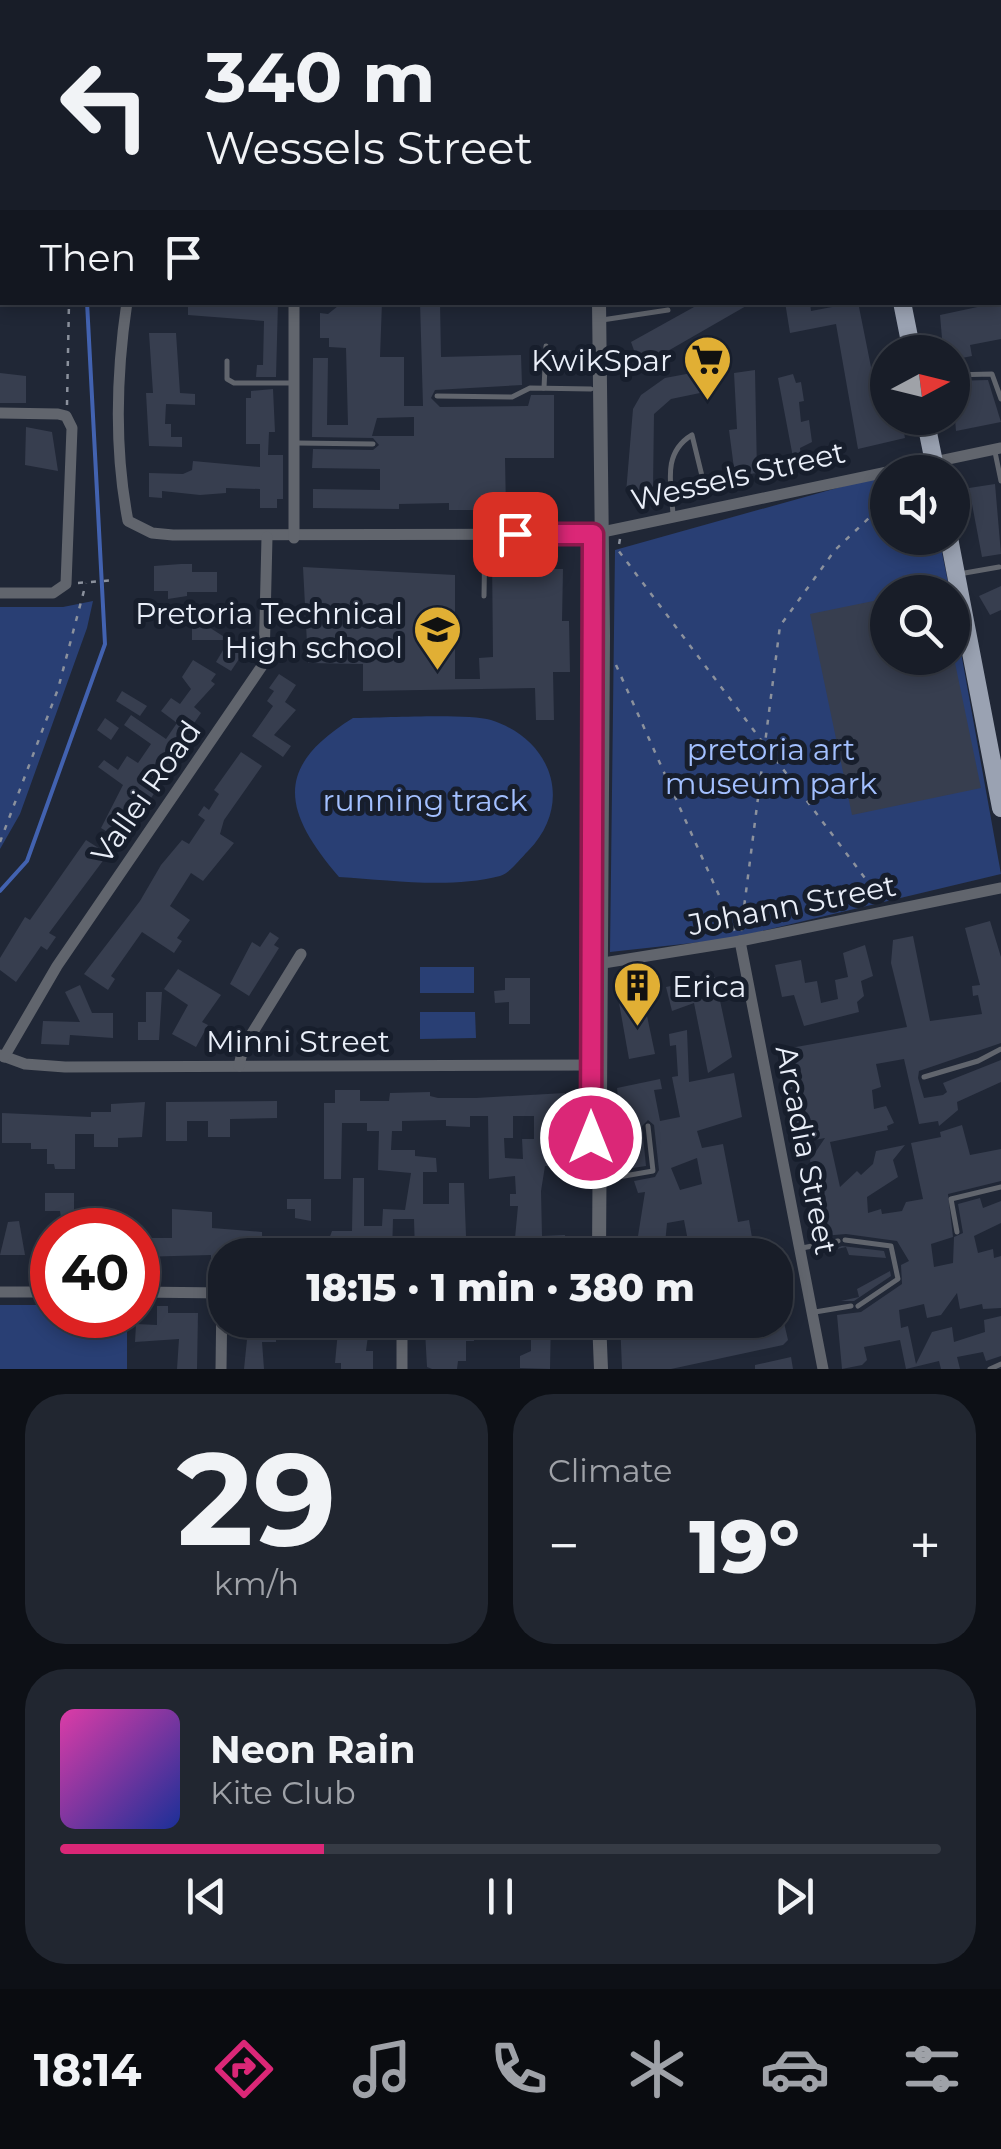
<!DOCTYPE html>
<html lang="en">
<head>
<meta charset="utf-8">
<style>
  body { margin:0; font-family:Montserrat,sans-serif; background:#212630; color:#f1f3f6; height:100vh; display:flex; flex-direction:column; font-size:38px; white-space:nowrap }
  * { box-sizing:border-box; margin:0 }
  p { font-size:32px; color:#9fa2a8 }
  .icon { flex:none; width:55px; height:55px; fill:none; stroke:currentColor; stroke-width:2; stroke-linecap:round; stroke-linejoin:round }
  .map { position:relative; height:1369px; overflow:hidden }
  .drawer { display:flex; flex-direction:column; gap:25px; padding:25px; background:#0d1016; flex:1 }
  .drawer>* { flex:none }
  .top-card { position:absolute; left:0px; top:0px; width:1002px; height:305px; box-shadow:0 5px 15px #0003,0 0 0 2px #363b45; background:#181d28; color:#f1f3f6; overflow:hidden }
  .needle { width:65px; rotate:83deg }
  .buttons { position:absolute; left:870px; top:335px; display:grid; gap:20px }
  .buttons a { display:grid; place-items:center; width:100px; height:100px; border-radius:50%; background:#181d28; box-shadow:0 5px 15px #0003,0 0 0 2px #363b45; font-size:50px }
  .speed { position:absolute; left:30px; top:1208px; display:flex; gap:20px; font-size:50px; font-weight:700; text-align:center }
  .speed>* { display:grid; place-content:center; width:130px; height:130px; border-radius:50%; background:#181d28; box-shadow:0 5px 15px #0003,0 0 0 2px #363b45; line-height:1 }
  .speed .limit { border:15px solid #d22; background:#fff; color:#111 }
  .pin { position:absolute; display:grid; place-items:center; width:85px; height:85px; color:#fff; margin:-42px; border-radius:20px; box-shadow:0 5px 15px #0006 }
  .me { position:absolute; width:110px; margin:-55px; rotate:0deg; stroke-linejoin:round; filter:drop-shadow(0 0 8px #0008) }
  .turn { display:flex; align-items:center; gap:35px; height:210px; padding:0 40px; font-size:45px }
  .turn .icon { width:130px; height:130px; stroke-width:2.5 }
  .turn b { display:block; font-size:70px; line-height:85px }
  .then { display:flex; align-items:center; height:95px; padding:0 40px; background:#0003; gap:20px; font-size:38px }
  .big { font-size:75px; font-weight:800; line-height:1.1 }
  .drawer .widget { flex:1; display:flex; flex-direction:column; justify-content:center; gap:15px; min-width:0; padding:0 35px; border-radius:40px; background:#212630 }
  .drawer .dial { align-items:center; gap:0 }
  .dial b { font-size:130px; line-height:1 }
  .song { display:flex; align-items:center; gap:30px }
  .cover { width:120px; height:120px; border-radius:15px; background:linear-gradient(135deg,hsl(320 70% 55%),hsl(230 70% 35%)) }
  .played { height:10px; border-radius:5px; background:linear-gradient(90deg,#db2777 30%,#363b45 30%) }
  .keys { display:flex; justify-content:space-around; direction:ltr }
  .heat { display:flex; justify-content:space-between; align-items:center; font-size:55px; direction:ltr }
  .drawer .tiles { flex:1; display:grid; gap:25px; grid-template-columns:1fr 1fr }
  .widget:last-child { grid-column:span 2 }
  .trip { position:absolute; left:208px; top:1238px; width:585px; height:100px; border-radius:40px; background:#181d28; box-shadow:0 5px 15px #0003,0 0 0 2px #363b45; font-weight:800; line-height:100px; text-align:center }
  .dock { display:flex; height:160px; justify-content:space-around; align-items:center; background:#0a0c10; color:#9fa2a8 }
  .dock .icon { width:70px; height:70px }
  .dock .active { color:#db2777 }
  .dock b { font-size:45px; color:#f1f3f6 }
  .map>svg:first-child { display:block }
</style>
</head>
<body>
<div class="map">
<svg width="1001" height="1369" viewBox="0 0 1001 1369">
  <rect width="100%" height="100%" fill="#202736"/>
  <g fill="#293f74">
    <path d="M887,474l1,64h51l11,54h-62v66h64l1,-50 48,266 -272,65 -119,13 5,-402z"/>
    <path d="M93,601l-6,27 -67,186 -20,35v-242h63z"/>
    <path d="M353,718c30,0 114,-5 138,2 62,20 83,84 37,131 -8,8 -18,22 -28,25 -51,13 -109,4 -161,1 -55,-65 -67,-109 14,-159z"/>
    <rect x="420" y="967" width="54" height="26"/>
    <path d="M475,1012l1,26 -56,1v-27z"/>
    <path d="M0,1305h52v10h75v54h-127z"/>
  </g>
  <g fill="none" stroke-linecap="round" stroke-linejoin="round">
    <g stroke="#4262b0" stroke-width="4">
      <path d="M206,2v-2"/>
      <path d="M0,891l27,-30 78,-217 -18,-342"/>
    </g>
  </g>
  <g fill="#373e4f" fill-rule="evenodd">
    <path d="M188,302h90l-2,75h-20l1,-12h6l1,-44 -76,-6z"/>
    <path d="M343,302h39l-2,55h24v49h19l-3,-104h20l1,55 80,-2 1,30 -87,5 -4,8 9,9 88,-1 3,-11h23v63h-49l1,52h-57v-7l-50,1v5l-86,-1v-19l67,1v-21l-68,-1 1,-19 60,1 6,-5 -6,-7 -61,-1 1,-79h15l-1,67h21l-2,-77 -17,-1v-9h-9v-25l8,1zM414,417v19h-42l5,-18z"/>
    <path d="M703,302h50l-113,65 -9,-25z"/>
    <path d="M785,302h25l1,9 47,-9 14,70 16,-3v49h13l4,20 -47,11 -22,-125 -46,9z"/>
    <path d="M1001,302v37l-31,6 2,11 -20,4v-8l-9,-2 -3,-35z"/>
    <path d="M149,333h27l4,60 15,1v11l-29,-1 -1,20h6v13h11v10l-33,-1 -3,-53h7z"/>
    <path d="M755,370l2,103 -22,3 -6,-46 8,-1 -3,-56z"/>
    <path d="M697,372l3,21 -29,6 -17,15 -1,74 -27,5 7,-84 8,-14 24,-17z"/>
    <path d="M0,373l26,3v27h-26z"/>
    <path d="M793,374l3,9 5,-1 3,19 -5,1 2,20 8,-2 3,22 -12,6 2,19 -7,1 -17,-90z"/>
    <path d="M988,380l13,42 -45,9 -4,-50z"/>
    <path d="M273,389l2,43h-6l-1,23h15v44h-6v9h-17v-19l-34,-1v5l-26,2 -38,-4v7l-13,-1v-24l34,1 9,-4 1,-9 67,6v-23h-14v-46h5v-7z"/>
    <path d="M26,427l26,5 6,39 -33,-6z"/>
    <path d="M995,484l6,70 -19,3 -13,-69z"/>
    <path d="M492,558l46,1v4h13v6h12l-1,52h7l1,51h-17l1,48h-18l-1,-32 -172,3v-27l-55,-1 -5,-96 152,8v104h25l-1,-21 14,-1z"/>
    <path d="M181,564h11v8h25v20h-30v4l-19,3v-8h-14v-25z"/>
    <path d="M1001,586v24l-11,5 -11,-19z"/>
    <path d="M888,598v60h66l27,130 -129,27 -42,-201z"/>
    <circle cx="232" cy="615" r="12"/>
    <path d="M192,622h9l28,18h-37z"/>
    <path d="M229,640l16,10 -14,21 -15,-9z"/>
    <path d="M193,660l23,14 -5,7 4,3 -21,23 7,6 -51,75 5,4 -9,14 -9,-6 -23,36 -13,-8 22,-43 -25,-18 6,-7 14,10 9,-14 11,7 13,-19 -27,-19 7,-10 35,24 11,-16 -16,-12 10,-13 9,6 11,-15 -9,-12z"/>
    <path d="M279,674l17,11 -11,17 11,8 -22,25 17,11 -8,11 -31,-21 21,-30 -6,-5 7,-10 -5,-3z"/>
    <path d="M122,691l25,15 -7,10 -24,-15z"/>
    <path d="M105,718l14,10 -8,12 -14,-10z"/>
    <path d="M241,752l21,14 -38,54 -4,14 14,9 -31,38 -12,-8 -21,33 20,14 -13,18 5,3 -8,12 -32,-21 -31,44 4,3 -7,11 -24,-16 56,-73 21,-36 21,-25 7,4 16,-24 -7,-5 6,-9 5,4 10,-16 -5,-4z"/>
    <path d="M86,840l22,14 -59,79 7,4 -9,13 -6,-4 -25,36 -16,-12v-12l25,-41 5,3z"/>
    <path d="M990,921l11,36v86l-82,28 -1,7 6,20 19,-3 4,-3 -4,-9 58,-23v22l-44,20 1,8 -19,16 -1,-5 -19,3 -15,-65 -28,5 5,23 -9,3 2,19 12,-3 8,17 -7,3 1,4 -58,12 10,45 17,-16 4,4 12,-11 3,-13 29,-6 -12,15 5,17 -31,20 1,16 13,-4 1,5 20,-3 4,-9 17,-3 -12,-56 30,-6 -1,-5 22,-7 8,30 31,-6v32l-53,13 5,43 -22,7 3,23 19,-4 1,-26 9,-4 -5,-29 22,-6 3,10 18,-7v22l-27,13 4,17 15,-4 1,9 7,-2v52l-18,1 -1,-5 -22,5 -3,-16 -16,22 -14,3 -3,-14 -25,6 2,18 7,-2 8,38 16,-32 20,-5 2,15 31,-10 -1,-12 17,-4v40l-15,5 -3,-9 -26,5 3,12h-19l-2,-8 -33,8 -6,-29 -36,7 3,13 -5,5 -20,4 -5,-54 24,-3 41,-28 -1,-19 8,-4 -12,-20 -51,-7 -23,2 -5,-13 1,-27 -9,3 -2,-12 6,-2 -4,-25 15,-22 -21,4 -3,-9 -5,2 -8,-59 -4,2 -4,-18 8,-2 -3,-9 122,-22 -16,-64 2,-23 20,-4 17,85 52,-7 -4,-19 -5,1 -1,-10 8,-1 -15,-57z"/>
    <path d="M270,932l9,6 -5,7 5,3 -30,48 -19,-12 22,-42 8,5z"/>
    <path d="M865,945l8,31 -12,5 3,15 -7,6 2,10 -55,14 -10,-31 -12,2 -7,-32 26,-5 4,23 12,-2 4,22 17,-4 -3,-19 13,-3 -5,-24z"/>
    <path d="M178,969l43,26 -19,27 6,3 -12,22 -24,-13 16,-29 -24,-16z"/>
    <path d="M715,977l17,80 -24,16 -14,-70 -22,8 -6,-24z"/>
    <path d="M505,978h25v46h-21v-22l-14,1 -1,-12 11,-1z"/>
    <path d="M80,985l12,28h21v25l-43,-3 -1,10 -28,-1 2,-23 37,1 -15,-30z"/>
    <path d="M146,992h16l-3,48h-21v-18h8z"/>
    <path d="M642,992l13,62 -26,5 -11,-62z"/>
    <path d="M687,1030l2,52 45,-9 8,44 -45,14 5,17 21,-4 15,78 11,-2 6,35h-48l-3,-16 -16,2 -4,-21 -17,3 -3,32h-29l10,-63 -7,1 -4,-12 21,-4 4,-7 -5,-45 -6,-5 -6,6 4,40 -20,3 -9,-81 43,-9 2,10 -8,1 6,31 20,-4 -8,-40 6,-1 -2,-31 -6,1 -1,-12zM697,1158l5,26 -22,6 -9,-22z"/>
    <path d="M335,1090h25v11h29l1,-8 40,-1v4l8,2h38l89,-5v33l-14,5v35h-6l-4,25 1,45 23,-1v20l-150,-2 -1,-34h-21l-1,36h-97v-6h-20v6h-21v-12h-21v12h-8v7h-14v-7l-73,2v-13h6v-6h28v-29l40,3v16l50,4v7h67l3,-8h20l1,-53h11v48h18l1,-17 22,1 6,-37 -33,-3 1,-39h-12v-8h-25l-1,56h-17v-76h11zM470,1116h18l1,63 26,-3 1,18h-6v12h8l-3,32 -49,-2 -2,-53h-15v21h-26v-32h14l-1,-14 -21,-2v-6h-24l1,-19h10v-10l44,-1v6l24,1zM513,1116h21v23h-12l1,20 -18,-1 -1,-20h9z"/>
    <path d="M277,1101v17l-47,1v18h-22v-16h-21v20h-21v-39z"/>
    <path d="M145,1102l-3,35 -24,1v9h-24v-13h-19v35h-20l-1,-5h-7v-15h-16v-6h-29v-30l89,4v-5h20v-8z"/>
    <path d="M45,1193h29v37h-11l-3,-19h-15z"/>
    <path d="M287,1199h24v22l-16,-3v-9h-8z"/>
    <path d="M19,1221l6,34h-25l8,-33z"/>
    <path d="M842,1246l42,5 2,7 -37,-3 -3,-8 -14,3z"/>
    <path d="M890,1271l1,5 -37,25h-13l18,-4 -2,-8z"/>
    <path d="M779,1301l9,39 -5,5 -112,24h-49l-2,-49h155v-18z"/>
    <path d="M157,1306h11v7h30l-1,56h-20l2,-30 -44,3 1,-18 21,1z"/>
    <path d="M249,1320h60v9l-33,-1v14h-14l2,27h-20z"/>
    <path d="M339,1320h31l-4,31h7v18h-32v-6h-6z"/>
    <path d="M448,1320l8,3v5h17l1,13h-8v20h-8l-1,8h-25l-5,-2 -2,-36 3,-8z"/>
    <path d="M531,1320h20l-1,49 -30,-1v-12l11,-5z"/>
    <path d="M791,1357l2,12h-38v-4z"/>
  </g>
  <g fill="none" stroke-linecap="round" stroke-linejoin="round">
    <g stroke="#8b919d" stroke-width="2.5" stroke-dasharray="5 8" stroke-linecap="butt">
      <path d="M67,405l2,-103"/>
      <path d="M620,539l-2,11 262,348"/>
      <path d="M78,583l38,-3"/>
      <path d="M616,665l119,266"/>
      <path d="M0,842l58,-153 28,-106"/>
      <path d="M741,931l39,-305 55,-76 53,-50"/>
    </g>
    <g stroke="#61656d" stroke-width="5">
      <path d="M81,2l1,-2"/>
      <path d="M527,2v-2"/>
      <path d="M1000,180h1"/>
      <path d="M1000,212l1,-1"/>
      <path d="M602,320l66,-10"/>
      <path d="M227,361v18l7,4h57"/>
      <path d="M952,375l40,-1 9,25"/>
      <path d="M544,388l2,-42"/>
      <path d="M437,396l75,1 18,-9 61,1"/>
      <path d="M297,443l76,1"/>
      <path d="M995,452l6,29"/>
      <path d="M673,514c-2,-30 -11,-61 19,-79l11,45"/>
      <path d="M959,574l40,-7"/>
      <path d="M484,596l1,-60"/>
      <path d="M924,1077l54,-16 23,-12"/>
      <path d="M601,1180l52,-9 -5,-45"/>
      <path d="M957,1232l-6,-33 50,-12"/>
      <path d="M845,1240l46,6 7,33 -40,27"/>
      <path d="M802,1248l36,-7"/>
      <path d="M815,1312l36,-6"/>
      <path d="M990,1369l11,-5"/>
    </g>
    <g stroke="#61656d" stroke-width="11">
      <path d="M147,2v-2"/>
      <path d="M0,214l2,1"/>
      <path d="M0,287h2"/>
      <path d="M127,302c-11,74 -13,146 1,219l24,12 21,2 420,-1 408,-86"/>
      <path d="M0,413l58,1 8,2 6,12 -6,156 -13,9h-53"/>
      <path d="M294,538v-236"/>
      <path d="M740,941l83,428"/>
      <path d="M591,965l149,-24 261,-53"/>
      <path d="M0,1055l25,9 40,3 533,-2"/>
      <path d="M4,1057l53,-91 207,-303 3,-126"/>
      <path d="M239,1066l4,-18 58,-94"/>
      <path d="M0,1292h52"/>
      <path d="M138,1292l87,1"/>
      <path d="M402,1320v49"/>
      <path d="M221,1369l1,-76"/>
    </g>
    <g stroke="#61656d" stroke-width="14">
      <path d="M591,0v2"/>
      <path d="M601,2v-2"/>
      <path d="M592,744l1,-83"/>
      <path d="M599,1255l4,-619 -4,-334"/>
      <path d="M599,1320l2,49"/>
    </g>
    <g stroke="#9aa2b2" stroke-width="18">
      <path d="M842,0v2"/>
      <path d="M902,302l10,50"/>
      <path d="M925,418l11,54"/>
      <path d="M949,538l52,270"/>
    </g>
  </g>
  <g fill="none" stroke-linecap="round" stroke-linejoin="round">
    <defs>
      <path id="route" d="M515,534h78l-2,604"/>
    </defs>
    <use href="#route" stroke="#8e194d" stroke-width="25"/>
    <use href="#route" stroke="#db2777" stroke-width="18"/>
  </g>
  <defs>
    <symbol id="supermarket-pin" viewBox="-11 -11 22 30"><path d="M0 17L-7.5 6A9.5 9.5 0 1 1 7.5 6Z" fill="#e1af34" stroke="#171e2c"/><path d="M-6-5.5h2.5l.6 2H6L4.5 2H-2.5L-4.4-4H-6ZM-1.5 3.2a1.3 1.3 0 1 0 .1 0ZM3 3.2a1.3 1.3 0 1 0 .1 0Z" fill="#111"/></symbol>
    <symbol id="school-pin" viewBox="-11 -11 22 30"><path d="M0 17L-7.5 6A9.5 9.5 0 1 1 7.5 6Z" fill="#e1af34" stroke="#171e2c"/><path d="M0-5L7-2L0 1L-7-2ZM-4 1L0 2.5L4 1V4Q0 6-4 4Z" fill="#111"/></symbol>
    <symbol id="building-pin" viewBox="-11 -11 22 30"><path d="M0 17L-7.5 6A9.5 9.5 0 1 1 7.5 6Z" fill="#e1af34" stroke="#171e2c"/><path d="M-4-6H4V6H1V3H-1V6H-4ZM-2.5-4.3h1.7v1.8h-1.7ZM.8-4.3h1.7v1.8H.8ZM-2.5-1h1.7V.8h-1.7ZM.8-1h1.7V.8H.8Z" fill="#111"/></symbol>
  </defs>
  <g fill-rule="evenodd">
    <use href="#supermarket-pin" x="680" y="332" width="55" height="75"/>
    <use href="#school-pin" x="410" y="602" width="55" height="75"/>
    <use href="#building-pin" x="610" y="958" width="55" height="75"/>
  </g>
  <g text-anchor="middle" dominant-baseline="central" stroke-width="10" stroke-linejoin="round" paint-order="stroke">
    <g font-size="30" fill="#e9eef8" stroke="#171e2c" text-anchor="end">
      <text x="672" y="360">KwikSpar</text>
      <text x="403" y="613">Pretoria Technical<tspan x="403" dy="34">High school</tspan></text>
      <text x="672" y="986" text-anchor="start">Erica</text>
    </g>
    <g font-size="30" fill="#e9eef8" stroke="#171e2c">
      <text transform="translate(738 476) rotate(-13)">Wessels Street</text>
      <text transform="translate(146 792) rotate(-55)">Vallei Road</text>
      <text transform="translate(792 905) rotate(-11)">Johann Street</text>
      <text x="298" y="1041">Minni Street</text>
      <text transform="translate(806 1150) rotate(79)">Arcadia Street</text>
    </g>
    <g font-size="30" fill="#a3c0ff" stroke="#171e2c">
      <text x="771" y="749">pretoria art<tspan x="771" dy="34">museum park</tspan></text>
      <text x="425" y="800">running track</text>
    </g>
  </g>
</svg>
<div class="buttons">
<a><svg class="needle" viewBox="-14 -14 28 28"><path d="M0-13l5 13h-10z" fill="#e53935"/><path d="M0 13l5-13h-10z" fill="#9fa2a8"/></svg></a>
<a><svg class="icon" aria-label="sound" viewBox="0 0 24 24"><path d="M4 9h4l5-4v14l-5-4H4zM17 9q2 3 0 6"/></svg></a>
<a><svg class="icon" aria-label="search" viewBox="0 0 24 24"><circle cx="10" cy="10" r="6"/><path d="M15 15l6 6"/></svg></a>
</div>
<div class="speed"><div class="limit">40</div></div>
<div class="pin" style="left:515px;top:534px;background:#d93025"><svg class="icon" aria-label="arrive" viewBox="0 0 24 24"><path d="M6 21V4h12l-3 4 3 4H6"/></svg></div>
<svg class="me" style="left:591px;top:1138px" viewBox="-20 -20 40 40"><circle r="17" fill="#db2777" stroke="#fff" stroke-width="3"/><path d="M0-11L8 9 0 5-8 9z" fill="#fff"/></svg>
<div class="trip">18:15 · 1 min · 380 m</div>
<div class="top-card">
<div class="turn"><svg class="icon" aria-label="left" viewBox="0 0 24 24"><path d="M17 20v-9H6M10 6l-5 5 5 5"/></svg><div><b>340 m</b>Wessels Street</div></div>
<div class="then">Then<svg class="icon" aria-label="arrive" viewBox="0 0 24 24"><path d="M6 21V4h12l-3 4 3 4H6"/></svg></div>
</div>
</div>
<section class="drawer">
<div class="tiles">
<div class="widget dial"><b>29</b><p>km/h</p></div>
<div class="widget"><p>Climate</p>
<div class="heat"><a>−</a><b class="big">19°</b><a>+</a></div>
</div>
<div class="widget">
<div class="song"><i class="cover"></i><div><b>Neon Rain</b><p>Kite Club</p></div></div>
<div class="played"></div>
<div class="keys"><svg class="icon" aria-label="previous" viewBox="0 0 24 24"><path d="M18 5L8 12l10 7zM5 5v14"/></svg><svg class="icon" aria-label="pause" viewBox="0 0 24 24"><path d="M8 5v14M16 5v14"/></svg><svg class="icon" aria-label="next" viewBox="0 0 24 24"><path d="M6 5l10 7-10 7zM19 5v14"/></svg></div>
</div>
</div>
</section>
<nav class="dock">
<b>18:14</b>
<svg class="icon active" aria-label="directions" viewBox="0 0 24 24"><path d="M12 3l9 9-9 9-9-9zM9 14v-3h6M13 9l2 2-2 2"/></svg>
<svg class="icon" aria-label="music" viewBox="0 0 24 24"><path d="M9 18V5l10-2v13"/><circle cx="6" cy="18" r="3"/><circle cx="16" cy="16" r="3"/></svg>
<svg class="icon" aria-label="phone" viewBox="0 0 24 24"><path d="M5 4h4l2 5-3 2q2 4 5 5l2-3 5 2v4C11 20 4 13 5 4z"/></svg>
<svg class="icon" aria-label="climate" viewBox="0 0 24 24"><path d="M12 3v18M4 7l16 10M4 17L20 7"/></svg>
<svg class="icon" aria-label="car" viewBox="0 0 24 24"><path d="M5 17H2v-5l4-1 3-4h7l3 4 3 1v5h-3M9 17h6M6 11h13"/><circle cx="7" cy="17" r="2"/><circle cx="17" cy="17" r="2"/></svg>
<svg class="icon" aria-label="filters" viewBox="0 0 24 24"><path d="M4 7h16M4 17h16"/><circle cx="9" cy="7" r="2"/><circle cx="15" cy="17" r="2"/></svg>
</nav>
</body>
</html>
